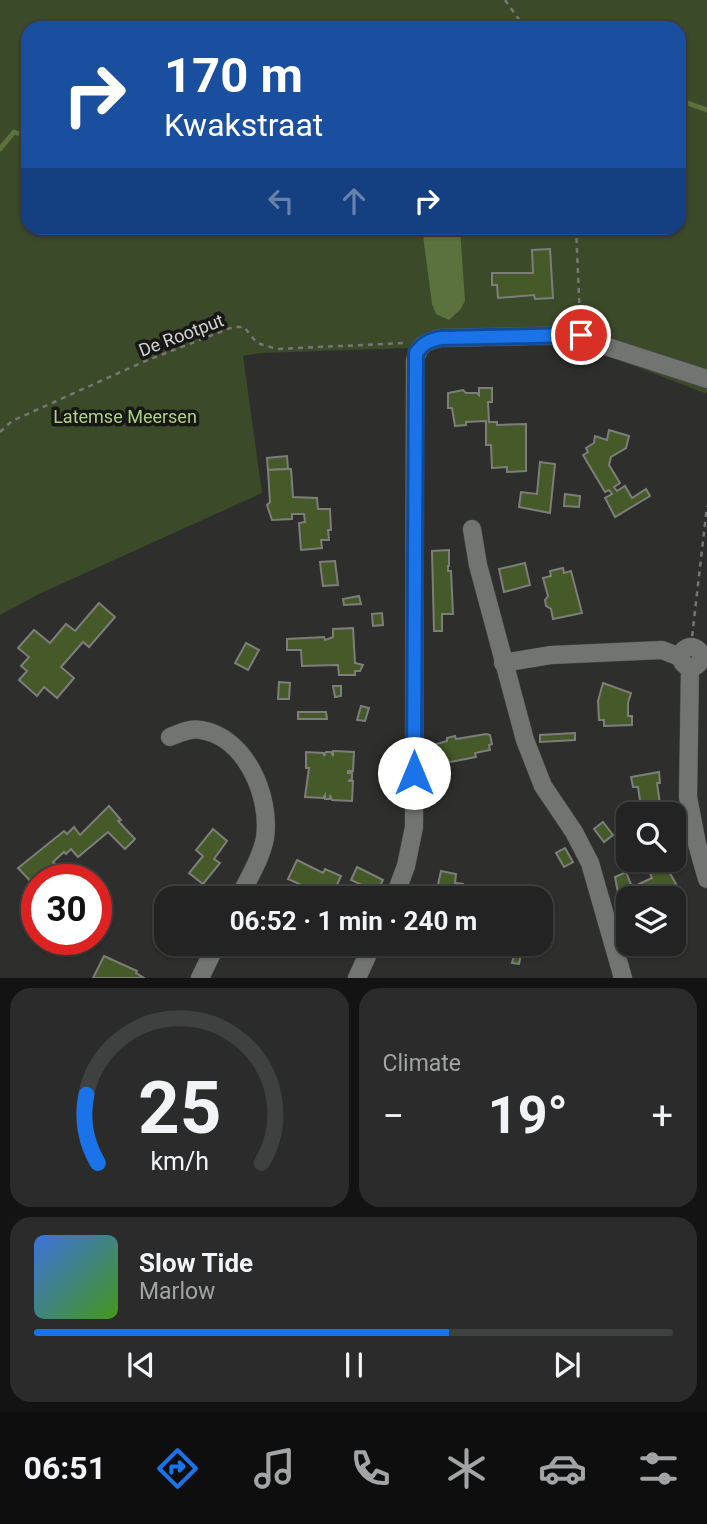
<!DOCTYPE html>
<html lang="en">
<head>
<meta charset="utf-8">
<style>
  body { margin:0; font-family:Roboto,sans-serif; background:#2a2b2a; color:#f1f3f6; height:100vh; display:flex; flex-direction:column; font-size:26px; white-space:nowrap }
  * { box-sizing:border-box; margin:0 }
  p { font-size:23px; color:#a2a4a5 }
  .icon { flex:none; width:38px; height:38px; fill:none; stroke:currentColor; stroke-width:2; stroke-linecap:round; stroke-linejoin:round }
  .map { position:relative; height:978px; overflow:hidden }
  .panel { display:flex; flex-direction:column; gap:10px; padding:10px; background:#131313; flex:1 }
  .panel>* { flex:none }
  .top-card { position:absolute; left:21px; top:21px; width:665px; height:214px; border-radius:21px; box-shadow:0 2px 5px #0004,0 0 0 2px #3f4040; background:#1a4fa0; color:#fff; overflow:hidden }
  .fabs { position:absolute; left:616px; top:802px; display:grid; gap:14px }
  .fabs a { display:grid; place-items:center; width:70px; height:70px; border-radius:14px; background:#222322; box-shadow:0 2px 5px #0004,0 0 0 2px #3f4040; font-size:35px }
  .speed { position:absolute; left:21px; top:864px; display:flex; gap:14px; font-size:35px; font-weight:700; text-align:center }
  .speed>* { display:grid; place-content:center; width:91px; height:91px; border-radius:50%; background:#222322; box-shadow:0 2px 5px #0004,0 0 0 2px #3f4040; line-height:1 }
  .speed .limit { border:10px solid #d22; background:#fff; color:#111 }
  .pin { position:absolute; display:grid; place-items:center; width:60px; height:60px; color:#fff; margin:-30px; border:4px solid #fff; border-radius:50%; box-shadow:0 2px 7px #0007 }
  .me { position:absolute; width:77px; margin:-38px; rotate:0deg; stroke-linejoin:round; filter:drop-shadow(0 0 5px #0008) }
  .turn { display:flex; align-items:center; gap:24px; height:147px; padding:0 28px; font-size:32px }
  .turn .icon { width:91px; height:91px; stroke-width:2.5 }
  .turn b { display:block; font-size:49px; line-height:60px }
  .lanes { display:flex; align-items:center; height:66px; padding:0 28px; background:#0003; justify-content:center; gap:35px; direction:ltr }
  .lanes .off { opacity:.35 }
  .big { font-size:52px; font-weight:700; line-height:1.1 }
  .panel .tile { flex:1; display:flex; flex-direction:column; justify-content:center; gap:10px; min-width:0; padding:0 24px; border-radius:21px; background:#2a2b2a }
  .panel .dial { align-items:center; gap:0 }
  .dial svg { height:182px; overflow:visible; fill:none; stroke:#3f4040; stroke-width:7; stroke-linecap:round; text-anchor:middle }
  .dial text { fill:#f1f3f6; stroke:none }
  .song { display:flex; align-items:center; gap:21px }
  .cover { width:84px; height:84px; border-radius:10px; background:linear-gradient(135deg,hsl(220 70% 55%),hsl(100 70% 35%)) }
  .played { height:7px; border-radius:4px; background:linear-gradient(90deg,#1a73e8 65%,#3f4040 65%) }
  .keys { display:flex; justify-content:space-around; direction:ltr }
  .heat { display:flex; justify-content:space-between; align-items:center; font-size:38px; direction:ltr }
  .panel .tiles { flex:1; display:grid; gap:10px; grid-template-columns:1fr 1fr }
  .tile:last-child { grid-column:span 2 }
  .trip { position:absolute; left:154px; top:886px; width:399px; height:70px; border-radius:21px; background:#222322; box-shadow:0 2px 5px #0004,0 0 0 2px #3f4040; font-weight:700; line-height:70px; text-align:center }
  .menu { display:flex; height:112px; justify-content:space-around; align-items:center; background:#0e0e0e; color:#a2a4a5 }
  .menu .icon { width:49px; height:49px }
  .menu .current { color:#1a73e8 }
  .menu b { font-size:32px; color:#f1f3f6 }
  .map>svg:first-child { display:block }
</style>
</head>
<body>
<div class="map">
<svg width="707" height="978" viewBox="0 0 707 978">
  <rect width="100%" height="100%" fill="#2e2f2d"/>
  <path fill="#3b4a28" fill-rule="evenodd" d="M0,0h707v394l-116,-45 -44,-9 -139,8 -147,5 -18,3 19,137 -223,101 -39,21zM28,28h651v200h-651z"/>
  <path fill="#5b713e" d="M422,228h38l5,73 -5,9 -11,10 -13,-6 -4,-10z"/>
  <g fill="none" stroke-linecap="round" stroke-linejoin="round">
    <g stroke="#5b713e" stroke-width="5">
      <path d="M679,100l28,10"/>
      <path d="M0,149l14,-17 14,5"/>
    </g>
  </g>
  <g fill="#455a28" stroke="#7d7e7b" stroke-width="2">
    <path d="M550,249l3,49 -18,1 -1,-4 -36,3 -1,-13h-5v-12h41l-1,-23z"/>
    <path d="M479,388h13v14h-4l1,20h8v3l29,-1v47l-19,1v-5l-15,1 -1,-23h-5v-24l-20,1v3l-11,1 -3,-18h-4v-15l15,-3 3,3h11l2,2z"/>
    <path d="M609,430l20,6 -3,12 -15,9 -2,8 11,18 -6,4 3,4 8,-5 7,12 14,-9 4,7 -35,21 -10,-19 7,-4 -3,-4 -4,2 -22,-37 5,-3 -2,-4 8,-5 1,-7 12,4z"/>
    <path d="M287,456l1,13 -20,1 -1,-12z"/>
    <path d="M540,462l15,2 -5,49 -31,-6 2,-15 16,2z"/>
    <path d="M288,469h3l2,28 24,1 1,11h12l1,21h-3l1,10h-8l1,8 -21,2 -2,-27 6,-1 -1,-8h-12v5l-20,1 -5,-15 3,-3 -2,-32z"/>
    <path d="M565,494l15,2 -1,11 -15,-1z"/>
    <path d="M449,550v16h-1v5h3l2,43h-11v17h-8l-2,-80z"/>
    <path d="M335,561l3,24 -15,1 -3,-24z"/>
    <path d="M525,563l5,22 -26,7 -5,-23z"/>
    <path d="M563,568l1,5 7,-2 11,42 -29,6 -2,-10 -5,-3 -1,-6 3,-4 -5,-18 8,-2 -1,-5z"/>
    <path d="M359,596l2,8 -17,1 -1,-6z"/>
    <path d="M99,603l16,14 -26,30 -6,-5 -22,25 13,11 -17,20 -13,-11 -7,9 -18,-16 8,-9 -6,-5 8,-9 -11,-9 16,-18 16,13 16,-19 9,7z"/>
    <path d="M382,613l1,12 -10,1 -1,-12z"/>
    <path d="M353,628l2,35 8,2 -3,6h-5v4h-16l-1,-10 -36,1 -1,-16h-14v-11l37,-2 1,3 3,-1 5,-2v-8z"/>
    <path d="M246,643l13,7 -11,20 -13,-7z"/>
    <path d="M279,682l11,1 -1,16h-11z"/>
    <path d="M603,683l28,10 -3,10v13h4v9l-28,1v-6h-5l-1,-19z"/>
    <path d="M333,686h8v10l-6,1z"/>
    <path d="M361,706l8,2 -4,13 -8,-1z"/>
    <path d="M298,712h28l1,7h-29z"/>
    <path d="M575,733v7l-35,2v-7z"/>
    <path d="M486,734l4,1 2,9 -3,1 1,5 -15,3 1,4 -31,6 1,7 -11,2 -5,-26 17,-5v-3l8,-2 1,3z"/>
    <path d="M333,751l21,1 -1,19h-5v2h4v6l-4,2h5l-1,20 -20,-1 -2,-5v4h-5v-4l-2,3 -18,-1 4,-29h-3v-16l18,1v3l2,-4h5l2,4z"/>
    <path d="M659,772l1,11h-3l3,21 -19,3 -3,-20h-5l-2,-10z"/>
    <path d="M109,806l12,14 -3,1 17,18 -10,10 -17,-17 -30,25 -7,-8 -5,5 -2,-2 -11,10 2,2 -4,3 4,4 -9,9h-9v8l-19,-20 46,-37 3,3 7,-7 6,8z"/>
    <path d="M603,822l10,13 -9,7 -10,-13z"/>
    <path d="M213,829l14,12 -13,18 6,4 -17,21 -14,-11 14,-17 -7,-6z"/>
    <path d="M565,848l8,14 -9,5 -8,-14z"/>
    <path d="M641,859h21l14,25 -29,14h-7l-1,-2 6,-3 -6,-9 13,-6 -7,-16 -2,1z"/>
    <path d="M297,860l26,13 2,-4 16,7 -10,22h-33l6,-12 -16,-7z"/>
    <path d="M357,867l26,13 -6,12 -26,-12z"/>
    <path d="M441,871l15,3 -1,9 8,1v3l16,3 -1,8h-43z"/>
    <path d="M626,872l6,15 -14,6 -3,-16z"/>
    <path d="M524,943l7,1 -1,11 -9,-1 -2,10 -7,-1 3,-11 -15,-3 1,-5 22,4z"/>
    <path d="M104,956l33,15 -1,2 8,5h-51z"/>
  </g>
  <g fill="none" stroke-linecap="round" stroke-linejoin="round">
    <defs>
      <g id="street">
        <path d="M472,529l6,36 47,175 18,46 31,46 16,31 33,115"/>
        <circle cx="691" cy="657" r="10"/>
        <path d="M503,663l48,-8 111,-5 18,7"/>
        <path d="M690,668l-2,129 9,47 10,35"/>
        <path d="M170,737c10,-4 20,-9 31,-7 45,7 70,67 64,108 -4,21 -17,41 -26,60"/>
        <path d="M394,898l12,-32 8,-39 1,-466c3,-16 11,-20 26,-23l140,-3 21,10 105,34"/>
        <path d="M200,978l17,-35"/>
        <path d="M357,978l16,-35"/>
      </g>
    </defs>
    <use href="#street" stroke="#4a4c49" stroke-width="19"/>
    <g stroke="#767775" stroke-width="2.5" stroke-dasharray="5 5" stroke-linecap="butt">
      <path d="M505,0l20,28"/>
      <path d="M576,228l4,90"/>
      <path d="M0,432l12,-11 131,-59 90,-35h11l13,16 20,6 127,-6"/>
      <path d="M691,646l16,-140"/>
    </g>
    <use href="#street" stroke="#727471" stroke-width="18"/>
  </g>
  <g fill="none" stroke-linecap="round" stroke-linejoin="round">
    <defs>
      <path id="route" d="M414,773l2,-420c7,-10 14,-13 25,-15l140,-3"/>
    </defs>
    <use href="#route" stroke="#114b97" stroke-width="18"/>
    <use href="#route" stroke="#1a73e8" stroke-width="12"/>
  </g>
  <g text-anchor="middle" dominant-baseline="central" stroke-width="7" stroke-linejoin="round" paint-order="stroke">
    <g font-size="18" fill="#d1d2d0" stroke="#171716">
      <text transform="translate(181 335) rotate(-21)">De Rootput</text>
    </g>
    <g font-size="18" fill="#aed082" stroke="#171716">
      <text x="125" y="416">Latemse Meersen</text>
    </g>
  </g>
</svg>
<div class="fabs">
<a><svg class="icon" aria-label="search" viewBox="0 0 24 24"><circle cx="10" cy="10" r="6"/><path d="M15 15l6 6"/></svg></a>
<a><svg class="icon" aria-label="layers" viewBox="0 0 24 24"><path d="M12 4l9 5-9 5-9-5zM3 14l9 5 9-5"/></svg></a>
</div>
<div class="speed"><div class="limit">30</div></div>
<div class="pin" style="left:581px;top:335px;background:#d93025"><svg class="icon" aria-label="arrive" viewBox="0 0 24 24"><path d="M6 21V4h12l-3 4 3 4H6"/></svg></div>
<svg class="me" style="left:414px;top:773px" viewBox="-20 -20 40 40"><circle r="19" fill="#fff"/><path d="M0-13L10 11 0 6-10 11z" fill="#1a73e8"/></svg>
<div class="trip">06:52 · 1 min · 240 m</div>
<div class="top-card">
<div class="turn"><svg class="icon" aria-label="right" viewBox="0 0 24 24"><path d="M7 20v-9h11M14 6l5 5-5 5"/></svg><div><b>170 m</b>Kwakstraat</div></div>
<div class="lanes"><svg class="icon off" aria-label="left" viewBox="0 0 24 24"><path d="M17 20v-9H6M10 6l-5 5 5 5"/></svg><svg class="icon off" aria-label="ahead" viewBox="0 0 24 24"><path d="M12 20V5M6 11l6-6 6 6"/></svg><svg class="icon" aria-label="right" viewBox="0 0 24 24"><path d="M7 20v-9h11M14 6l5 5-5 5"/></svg></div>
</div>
</div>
<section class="panel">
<div class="tiles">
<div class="tile dial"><svg viewBox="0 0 100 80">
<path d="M14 69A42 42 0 1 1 86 69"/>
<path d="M14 69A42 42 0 0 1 9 39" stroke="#1a73e8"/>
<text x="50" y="56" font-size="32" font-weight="700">25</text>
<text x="50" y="72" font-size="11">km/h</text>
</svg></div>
<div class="tile"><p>Climate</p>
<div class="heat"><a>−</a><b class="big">19°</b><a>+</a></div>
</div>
<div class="tile">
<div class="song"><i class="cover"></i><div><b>Slow Tide</b><p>Marlow</p></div></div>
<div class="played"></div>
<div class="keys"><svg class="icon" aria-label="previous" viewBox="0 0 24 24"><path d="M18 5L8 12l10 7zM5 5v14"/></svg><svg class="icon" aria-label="pause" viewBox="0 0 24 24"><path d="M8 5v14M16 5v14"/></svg><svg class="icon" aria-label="next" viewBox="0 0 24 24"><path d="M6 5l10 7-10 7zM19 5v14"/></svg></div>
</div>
</div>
</section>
<nav class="menu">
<b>06:51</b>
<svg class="icon current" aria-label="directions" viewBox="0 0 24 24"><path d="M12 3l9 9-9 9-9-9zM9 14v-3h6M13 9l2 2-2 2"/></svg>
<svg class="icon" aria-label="music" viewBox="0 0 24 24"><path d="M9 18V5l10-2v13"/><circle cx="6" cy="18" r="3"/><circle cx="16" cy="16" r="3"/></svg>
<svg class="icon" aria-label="phone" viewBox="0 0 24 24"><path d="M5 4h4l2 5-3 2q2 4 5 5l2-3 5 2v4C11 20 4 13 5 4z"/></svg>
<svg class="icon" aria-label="climate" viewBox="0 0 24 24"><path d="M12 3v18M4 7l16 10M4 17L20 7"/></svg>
<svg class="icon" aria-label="car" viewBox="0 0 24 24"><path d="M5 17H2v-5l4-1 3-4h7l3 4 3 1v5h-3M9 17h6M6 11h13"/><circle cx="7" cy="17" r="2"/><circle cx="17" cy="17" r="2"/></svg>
<svg class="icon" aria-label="filters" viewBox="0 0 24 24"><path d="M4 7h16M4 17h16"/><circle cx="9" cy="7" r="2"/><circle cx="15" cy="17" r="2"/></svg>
</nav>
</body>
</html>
